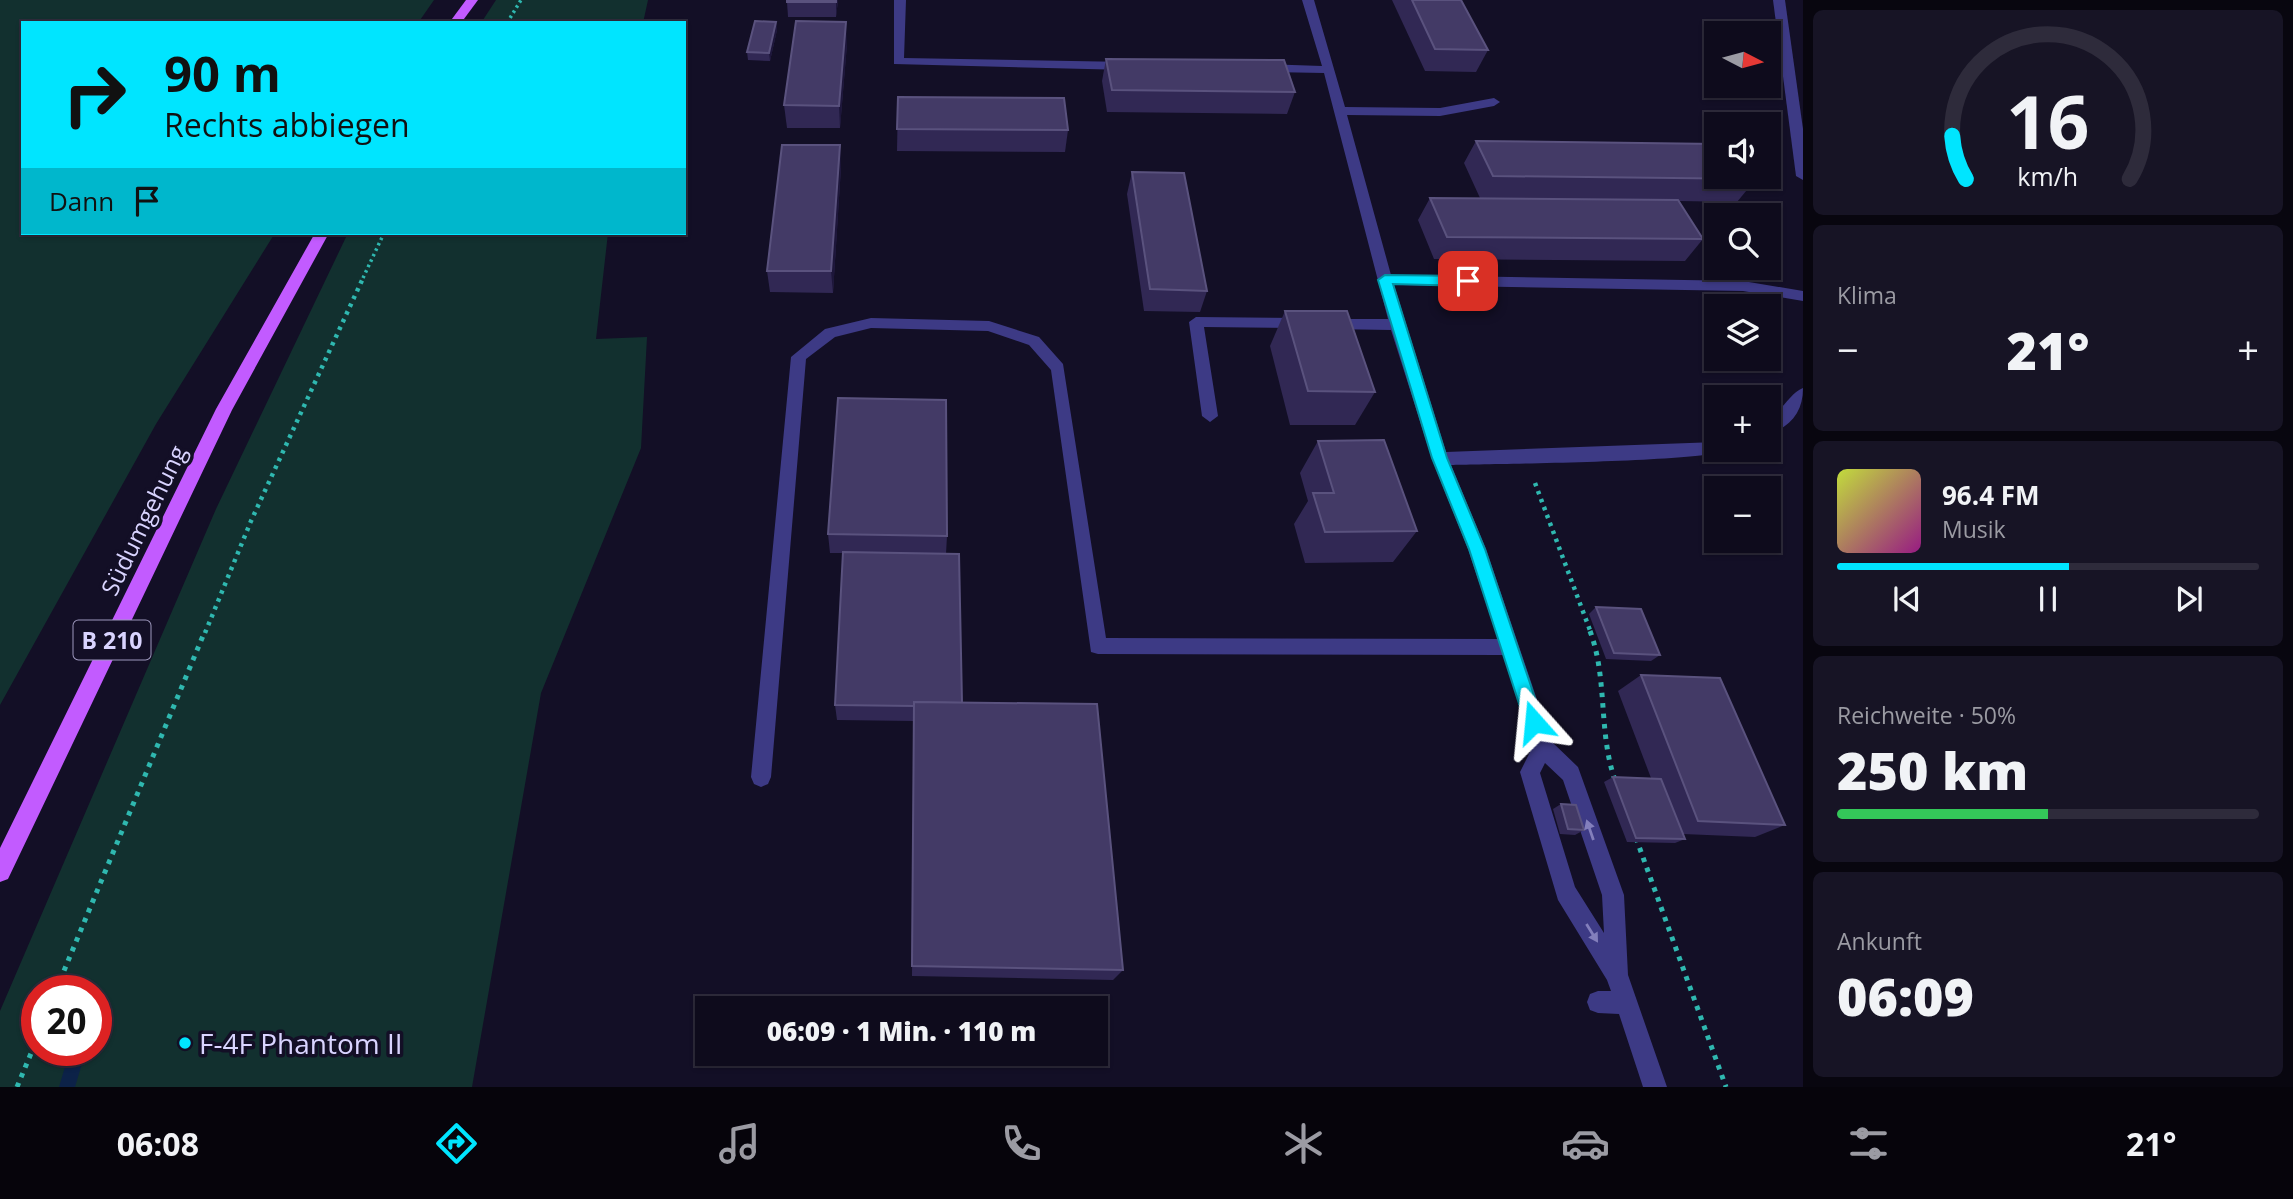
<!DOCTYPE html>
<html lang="de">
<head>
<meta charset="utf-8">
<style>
  body { margin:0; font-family:"Open Sans",sans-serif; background:#171425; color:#f1f3f6; height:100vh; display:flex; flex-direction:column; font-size:26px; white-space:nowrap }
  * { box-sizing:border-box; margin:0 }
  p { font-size:23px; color:#9b9ba3 }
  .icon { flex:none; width:38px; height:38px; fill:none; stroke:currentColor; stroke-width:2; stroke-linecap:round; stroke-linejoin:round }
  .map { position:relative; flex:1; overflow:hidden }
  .side { display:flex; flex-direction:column; gap:10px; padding:10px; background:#08060f; width:490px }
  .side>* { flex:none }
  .guide { position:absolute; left:21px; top:21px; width:665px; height:214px; border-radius:0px; box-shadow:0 2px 5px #0004,0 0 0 2px #2e2b3b; background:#00e5ff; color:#111; overflow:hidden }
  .needle { width:46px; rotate:96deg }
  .fabs { position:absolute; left:1704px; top:21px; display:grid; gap:14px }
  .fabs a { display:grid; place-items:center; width:77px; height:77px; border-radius:0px; background:#0e0b1c; box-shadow:0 2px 5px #0004,0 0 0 2px #2e2b3b; font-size:35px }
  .speed { position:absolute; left:21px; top:975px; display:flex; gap:14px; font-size:35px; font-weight:700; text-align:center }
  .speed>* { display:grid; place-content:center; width:91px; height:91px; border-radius:50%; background:#0e0b1c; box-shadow:0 2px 5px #0004,0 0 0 2px #2e2b3b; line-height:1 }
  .speed .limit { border:10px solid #d22; background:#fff; color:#111 }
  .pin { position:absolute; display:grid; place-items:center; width:60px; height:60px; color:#fff; margin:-30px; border-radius:14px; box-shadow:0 4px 10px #0006 }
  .me { position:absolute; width:77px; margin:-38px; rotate:342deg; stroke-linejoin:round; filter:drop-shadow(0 0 5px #0008) }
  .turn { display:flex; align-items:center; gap:24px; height:147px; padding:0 28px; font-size:32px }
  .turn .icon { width:91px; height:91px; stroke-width:2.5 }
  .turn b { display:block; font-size:49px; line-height:60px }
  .then { display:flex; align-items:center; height:66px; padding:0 28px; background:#0003; gap:14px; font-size:26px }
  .big { font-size:52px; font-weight:800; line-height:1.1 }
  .side .widget { flex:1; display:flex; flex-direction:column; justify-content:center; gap:10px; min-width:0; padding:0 24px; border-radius:10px; background:#171425 }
  .side .dial { align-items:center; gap:0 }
  .dial svg { height:182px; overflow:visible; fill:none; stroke:#2e2b3b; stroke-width:7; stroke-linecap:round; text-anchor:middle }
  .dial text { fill:#f1f3f6; stroke:none }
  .song { display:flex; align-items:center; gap:21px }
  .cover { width:84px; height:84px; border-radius:10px; background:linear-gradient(135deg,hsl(70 70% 55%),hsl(310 70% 35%)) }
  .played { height:7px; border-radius:4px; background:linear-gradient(90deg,#00e5ff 55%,#2e2b3b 55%) }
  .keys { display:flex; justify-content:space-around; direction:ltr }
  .heat { display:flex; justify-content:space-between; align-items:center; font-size:38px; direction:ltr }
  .charge { height:10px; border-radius:5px; background:linear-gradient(90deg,#34c759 50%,#2e2b3b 0) }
  .trip { position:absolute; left:695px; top:996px; width:413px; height:70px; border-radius:0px; background:#0e0b1c; box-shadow:0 2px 5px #0004,0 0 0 2px #2e2b3b; font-weight:800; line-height:70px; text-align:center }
  .tab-bar { display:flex; height:112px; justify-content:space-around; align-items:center; background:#06040b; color:#9b9ba3 }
  .tab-bar .icon { width:49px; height:49px }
  .tab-bar .active { color:#00e5ff }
  .tab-bar b { font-size:32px; color:#f1f3f6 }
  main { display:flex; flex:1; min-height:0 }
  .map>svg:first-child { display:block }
</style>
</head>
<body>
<main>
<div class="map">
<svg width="1803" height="1087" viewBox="0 0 1803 1087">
  <rect width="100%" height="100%" fill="#130f26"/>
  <g fill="#12302f" fill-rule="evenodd">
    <path d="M0,0h434l-16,23h-395v210h252l-119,191 -156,281z"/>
    <path d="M496,0h152l-5,23h-162z"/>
    <path d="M348,233h260l-12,106 51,-2 -6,111 -100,245 -69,394h-472v-76l216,-502zM37,990h59v60h-59z"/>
  </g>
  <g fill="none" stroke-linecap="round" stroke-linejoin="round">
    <path fill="#0c2248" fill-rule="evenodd" d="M70,1050h16l-11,37h-16z"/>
    <g stroke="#2fb8b0" stroke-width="3.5" stroke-dasharray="2.5 3.5" stroke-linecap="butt">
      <path d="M507,23l14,-23"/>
      <path d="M363,278l21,-45"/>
    </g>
    <g stroke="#2fb8b0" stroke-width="4.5" stroke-dasharray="3.5 5" stroke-linecap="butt">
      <path d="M1535,483l56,150"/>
      <path d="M205,633l46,-112 113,-245"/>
    </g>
    <g stroke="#2fb8b0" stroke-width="5" stroke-dasharray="4.5 6" stroke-linecap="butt">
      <path d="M1590,631c18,48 8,101 25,149"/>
      <path d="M1636,838l90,249"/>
      <path d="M56,990l149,-359"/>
      <path d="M17,1087l20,-48"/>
    </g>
    <g fill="#3d3a85" fill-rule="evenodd">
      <path d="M894,0h12l-2,58 224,4 6,4 -6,4 -234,-6z"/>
      <path d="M1302,0h12l31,107 95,1 54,-10 6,4 -6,4 -54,10 -93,-1 44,160 352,6 60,10v10l-60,-10 -349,-6 52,167 271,-10v8h7c-12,12 -238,14 -273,15l35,84 65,192 27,26 46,128 4,80 39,112h-24l-24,-73 -21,-1 -8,-3 -3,-8 3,-8 8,-3h13l-4,-11 -49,-80 -38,-128 13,-26 -30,-91 -405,-1 -7,-2 -40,-282 -22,-25 -41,-14 -117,-3 -36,9 -29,22 -35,418 -3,7 -7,3 -7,-3 -3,-7 40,-420 34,-28 46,-11 118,3 50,16 24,27 43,274 392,1 -30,-90 -36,-90 -41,-129 -61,-1 -7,-5 7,-5h58l-64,-246 -59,-1 -6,-4 6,-4 57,2zM1545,763l18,17 39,115 2,38 -29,-46 -35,-114z"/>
      <path d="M1773,0h12l18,129v51l-7,-4z"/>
      <path d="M1196,317l106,1 7,5 -7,5 -98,-1 14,89 -8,6 -8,-6 -13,-94z"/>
      <path d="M1803,388c0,23 -11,38 -34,46v-15c13,-8 21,-26 34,-31z"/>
    </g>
    <g fill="#c25bff" fill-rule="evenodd">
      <path d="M466,0h12l-17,23h-12z"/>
      <path d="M315,233h14l-97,177 -224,469 -8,3v-34l216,-439z"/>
    </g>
  </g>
  <g fill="#312854">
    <path d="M838,0l-2,17h-48l-1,-15z"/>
    <path d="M1392,0h69l27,50 -12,22 -51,-1z"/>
    <path d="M776,22l1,8 -7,31 -22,-1 -1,-8z"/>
    <path d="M847,44l-7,84h-53l-3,-23z"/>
    <path d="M1106,59l189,33 -8,22 -180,-2 -5,-31z"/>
    <path d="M898,97l170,33 -3,22 -168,-1z"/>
    <path d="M1476,141l280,38 -19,23 -58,-1 24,38 -18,22 -251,-2 -16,-39 12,-22h50l-16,-35z"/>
    <path d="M841,167l-8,126 -63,-1 -3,-21z"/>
    <path d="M1132,172l75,119 -7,21 -56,-1 -17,-117z"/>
    <path d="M1285,311l90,81 -20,33h-65l-20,-79z"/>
    <path d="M1318,441l99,90 -24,31 -88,1 -11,-39 14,-23 -8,-28z"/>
    <path d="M828,534l119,2 -1,18 16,149 161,267 -10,10 -201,-4 2,-255 -77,-1 -2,-15 8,-152h-13z"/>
    <path d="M1596,607l64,48 -9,6 -45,-2 -17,-45z"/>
    <path d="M1641,675l144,150 -30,12 -72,-3 2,5 -10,4 -48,-1 -23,-60 9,-5 38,1 -33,-87z"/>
    <path d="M1561,804l23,26 -9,5 -15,-1 -7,-25z"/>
  </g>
  <g fill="#1d163a">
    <path d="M836,0h2l-2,17z"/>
    <path d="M776,22l1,8 -7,31 -1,-8z"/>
    <path d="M846,22l1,22 -7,84 -1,-22z"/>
    <path d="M840,145l1,22 -8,126 -2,-22z"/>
  </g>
  <g fill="#433a66" stroke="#5a527e" stroke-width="2">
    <rect x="787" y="0" width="49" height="2"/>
    <path d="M1412,0h49l27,50 -53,-1z"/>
    <path d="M755,21l21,1 -7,31 -22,-1z"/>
    <path d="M796,21l50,1 -7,84 -55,-1z"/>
    <path d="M1106,59l178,1 11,32 -183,-2z"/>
    <path d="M898,97l166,1 4,32 -171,-1z"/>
    <path d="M1476,141l241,3v33h37l2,2 -263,-3z"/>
    <path d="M782,145h58l-9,126h-64z"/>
    <path d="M1132,172l52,1 23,118 -57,-2z"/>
    <path d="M1430,198l248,2 25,39 -256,-2z"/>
    <path d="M1285,311h62l28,81 -67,-1z"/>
    <path d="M838,398l108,2 1,136 -119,-2z"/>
    <path d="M1384,440l33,91 -92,1 -12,-39h21l-16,-52z"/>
    <path d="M843,552l116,2 3,149 -48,-1v4l-79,-1z"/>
    <path d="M1596,607l45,2 19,46 -46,-2z"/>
    <path d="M1641,675l79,3 65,147 -87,-4z"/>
    <path d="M914,702l183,2 26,266 -211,-4z"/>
    <path d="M1613,777l48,2 24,60 -49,-1z"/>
    <path d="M1561,804l15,1 8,25 -16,-1z"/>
  </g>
  <defs><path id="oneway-solid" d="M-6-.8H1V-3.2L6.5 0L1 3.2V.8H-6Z" transform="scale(1.75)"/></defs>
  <g fill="#837fbc">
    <use href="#oneway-solid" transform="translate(1590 830) rotate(-109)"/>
    <use href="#oneway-solid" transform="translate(1592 933) rotate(58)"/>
  </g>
  <path fill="#00e5ff" stroke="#0095a6" stroke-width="2" d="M1385,275l83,1 6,5 -6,5 -75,-2 54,174 38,91 58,173 -2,6 -7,2 -6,-2 -3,-6 -56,-173 -37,-91 -54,-178z"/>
  <circle fill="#00e5ff" stroke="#130f26" stroke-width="2.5" cx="185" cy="1043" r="7"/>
  <g text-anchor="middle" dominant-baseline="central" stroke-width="7" stroke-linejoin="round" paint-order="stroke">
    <rect fill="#130f26" stroke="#9e99be" stroke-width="2" x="73.5" y="620.5" width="77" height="39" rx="5"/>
    <g font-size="23" font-weight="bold" fill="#d9d4ff">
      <text x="112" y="640">B 210</text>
    </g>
    <g font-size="24" fill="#d9d4ff" stroke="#130f26">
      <text transform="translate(143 520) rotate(-64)">Südumgehung</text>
    </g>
    <g font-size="28" fill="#d9d4ff" stroke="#130f26" text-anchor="start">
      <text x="199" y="1043">F-4F Phantom II</text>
    </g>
  </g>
</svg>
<div class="fabs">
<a><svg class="needle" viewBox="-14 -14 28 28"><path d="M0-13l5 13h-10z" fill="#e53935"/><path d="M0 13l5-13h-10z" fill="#9b9ba3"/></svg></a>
<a><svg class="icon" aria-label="sound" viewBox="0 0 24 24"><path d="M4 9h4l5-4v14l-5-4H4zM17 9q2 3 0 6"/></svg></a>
<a><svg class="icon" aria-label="search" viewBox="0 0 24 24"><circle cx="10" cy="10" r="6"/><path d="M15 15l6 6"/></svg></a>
<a><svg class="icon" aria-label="layers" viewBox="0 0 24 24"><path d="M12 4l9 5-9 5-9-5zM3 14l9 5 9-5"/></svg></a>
<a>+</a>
<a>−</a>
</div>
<div class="speed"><div class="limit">20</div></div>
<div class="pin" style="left:1468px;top:281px;background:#d93025"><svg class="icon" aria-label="arrive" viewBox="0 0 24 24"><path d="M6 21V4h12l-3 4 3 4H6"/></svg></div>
<svg class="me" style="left:1534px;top:722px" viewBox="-20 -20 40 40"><path d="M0-17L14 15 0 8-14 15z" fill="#00e5ff" stroke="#fff" stroke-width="4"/></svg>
<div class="trip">06:09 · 1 Min. · 110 m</div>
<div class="guide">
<div class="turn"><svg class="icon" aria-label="right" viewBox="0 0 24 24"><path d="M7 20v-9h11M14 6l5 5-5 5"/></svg><div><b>90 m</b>Rechts abbiegen</div></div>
<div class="then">Dann<svg class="icon" aria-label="arrive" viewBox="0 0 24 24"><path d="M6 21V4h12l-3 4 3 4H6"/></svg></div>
</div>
</div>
<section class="side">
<div class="widget dial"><svg viewBox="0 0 100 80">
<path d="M14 69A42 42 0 1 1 86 69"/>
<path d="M14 69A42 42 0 0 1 8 50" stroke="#00e5ff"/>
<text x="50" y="56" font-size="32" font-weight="700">16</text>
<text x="50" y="72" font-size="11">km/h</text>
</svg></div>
<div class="widget"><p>Klima</p>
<div class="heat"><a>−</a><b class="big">21°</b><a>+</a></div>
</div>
<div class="widget">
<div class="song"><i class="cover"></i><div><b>96.4 FM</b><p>Musik</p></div></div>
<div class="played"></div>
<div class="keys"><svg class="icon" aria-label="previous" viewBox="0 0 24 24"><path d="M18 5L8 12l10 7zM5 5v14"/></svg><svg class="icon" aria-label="pause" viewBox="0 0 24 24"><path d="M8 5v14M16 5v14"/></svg><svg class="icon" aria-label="next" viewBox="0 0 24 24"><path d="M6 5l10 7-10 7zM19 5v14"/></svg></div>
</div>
<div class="widget"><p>Reichweite · 50%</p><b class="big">250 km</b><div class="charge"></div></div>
<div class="widget"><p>Ankunft</p><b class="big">06:09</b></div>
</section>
</main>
<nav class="tab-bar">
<b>06:08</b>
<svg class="icon active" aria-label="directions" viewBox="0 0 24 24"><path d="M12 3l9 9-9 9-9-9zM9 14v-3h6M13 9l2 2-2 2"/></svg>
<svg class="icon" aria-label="music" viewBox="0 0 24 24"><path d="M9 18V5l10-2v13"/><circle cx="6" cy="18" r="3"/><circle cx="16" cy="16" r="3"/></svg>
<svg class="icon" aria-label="phone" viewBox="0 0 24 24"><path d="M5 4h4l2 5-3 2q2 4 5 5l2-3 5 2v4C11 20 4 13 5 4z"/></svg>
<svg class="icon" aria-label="climate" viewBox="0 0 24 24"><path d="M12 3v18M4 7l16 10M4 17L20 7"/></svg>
<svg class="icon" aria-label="car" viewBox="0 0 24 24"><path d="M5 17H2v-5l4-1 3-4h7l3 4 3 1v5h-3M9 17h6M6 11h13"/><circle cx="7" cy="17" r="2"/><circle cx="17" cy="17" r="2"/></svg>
<svg class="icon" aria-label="filters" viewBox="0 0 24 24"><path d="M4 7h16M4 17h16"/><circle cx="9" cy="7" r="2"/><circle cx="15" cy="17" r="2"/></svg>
<b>21°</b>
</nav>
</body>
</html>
